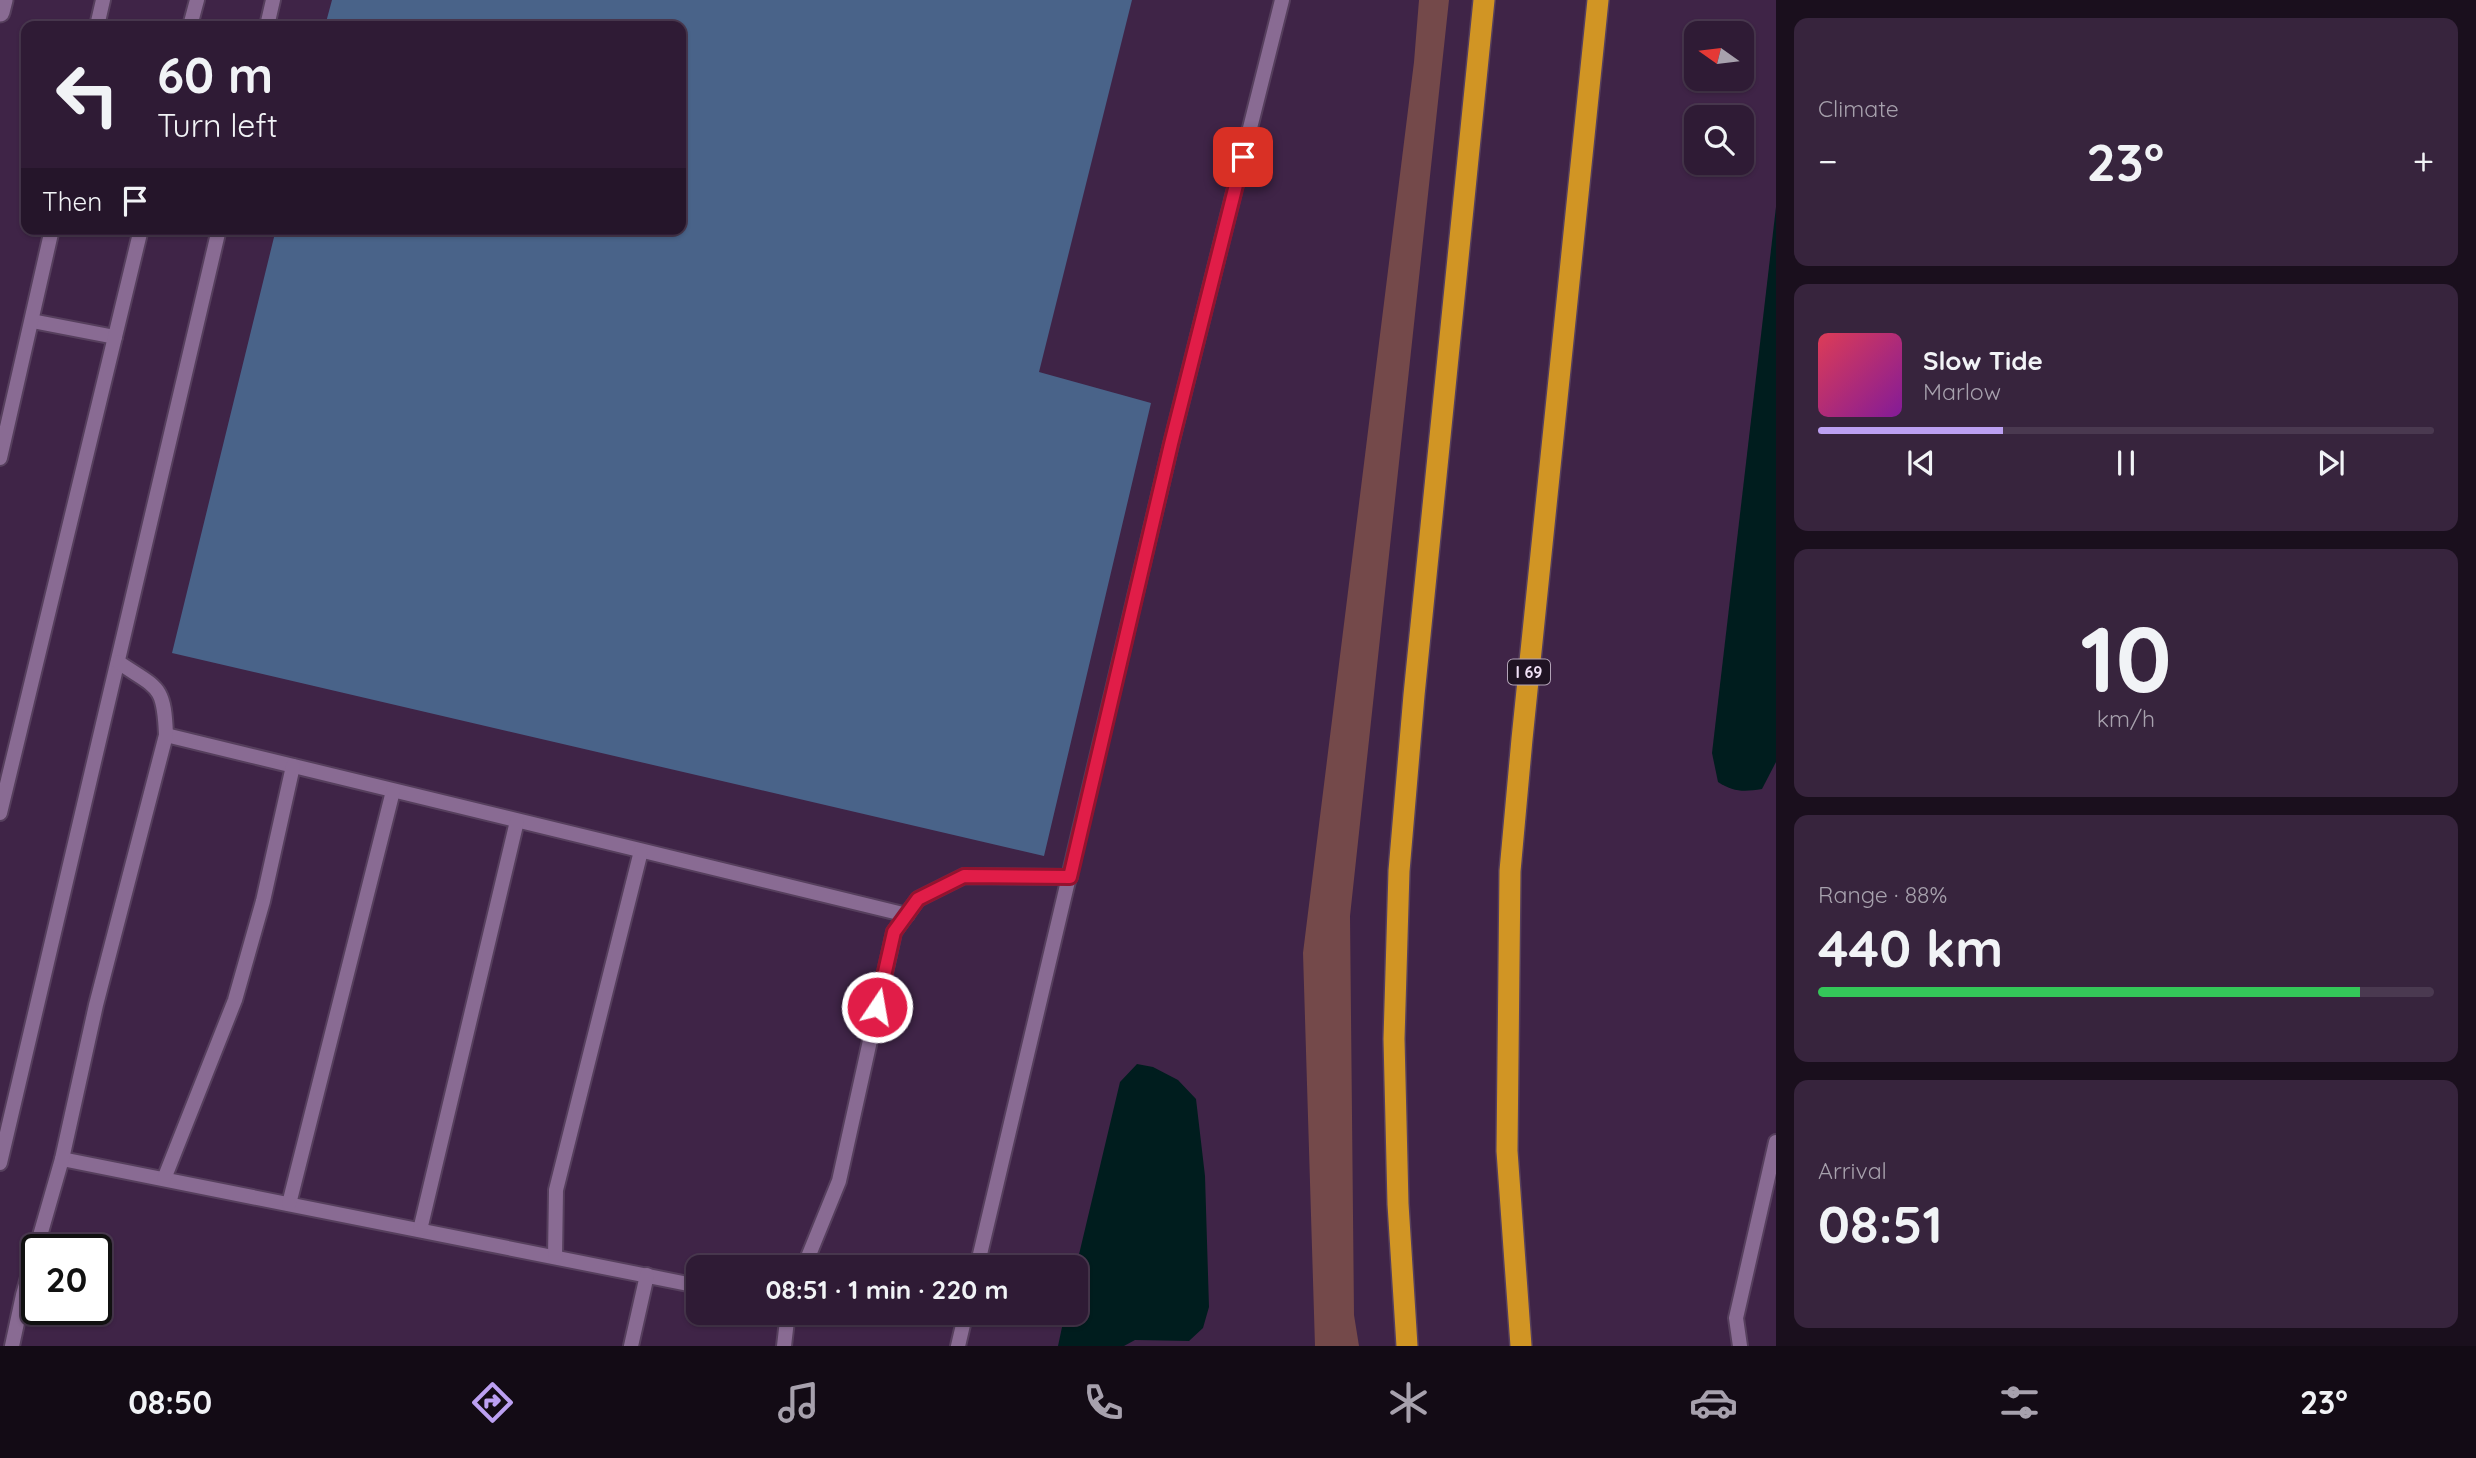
<!DOCTYPE html>
<html lang="en">
<head>
<meta charset="utf-8">
<style>
  body { margin:0; font-family:Quicksand,sans-serif; background:#37243d; color:#f1f3f6; height:100vh; display:flex; flex-direction:column; font-size:26px; white-space:nowrap }
  * { box-sizing:border-box; margin:0 }
  p { font-size:23px; color:#a7a1ad }
  .icon { flex:none; width:38px; height:38px; fill:none; stroke:currentColor; stroke-width:2; stroke-linecap:round; stroke-linejoin:round }
  .map { position:relative; flex:1; overflow:hidden }
  .drawer { display:flex; flex-direction:column; gap:18px; padding:18px; background:#1a0f1d; width:700px }
  .drawer>* { flex:none }
  .guide { position:absolute; left:21px; top:21px; width:665px; height:214px; border-radius:14px; box-shadow:0 2px 5px #0004,0 0 0 2px #4a3950; background:#2f1b35; color:#f1f3f6; overflow:hidden }
  .needle { width:46px; rotate:284deg }
  .fabs { position:absolute; left:1684px; top:21px; display:grid; gap:14px }
  .fabs a { display:grid; place-items:center; width:70px; height:70px; border-radius:14px; background:#2f1b35; box-shadow:0 2px 5px #0004,0 0 0 2px #4a3950; font-size:35px }
  .speed { position:absolute; left:21px; top:1234px; display:flex; gap:14px; font-size:35px; font-weight:700; text-align:center }
  .speed>* { display:grid; place-content:center; width:91px; height:91px; border-radius:50%; background:#2f1b35; box-shadow:0 2px 5px #0004,0 0 0 2px #4a3950; line-height:1 }
  .speed .limit { border:4px solid #111; border-radius:10px; background:#fff; color:#111 }
  .pin { position:absolute; display:grid; place-items:center; width:60px; height:60px; color:#fff; margin:-30px; border-radius:14px; box-shadow:0 4px 10px #0006 }
  .me { position:absolute; width:77px; margin:-38px; rotate:12deg; stroke-linejoin:round; filter:drop-shadow(0 0 5px #0008) }
  .turn { display:flex; align-items:center; gap:24px; height:147px; padding:0 21px; font-size:32px }
  .turn .icon { width:91px; height:91px; stroke-width:2.5 }
  .turn b { display:block; font-size:49px; line-height:60px }
  .then { display:flex; align-items:center; height:66px; padding:0 21px; background:#0003; gap:14px; font-size:26px }
  .big { font-size:52px; font-weight:700; line-height:1.1 }
  .drawer .tile { flex:1; display:flex; flex-direction:column; justify-content:center; gap:10px; min-width:0; padding:0 24px; border-radius:14px; background:#37243d }
  .drawer .dial { align-items:center; gap:0 }
  .dial b { font-size:91px; line-height:1 }
  .song { display:flex; align-items:center; gap:21px }
  .cover { width:84px; height:84px; border-radius:10px; background:linear-gradient(135deg,hsl(350 70% 55%),hsl(290 70% 35%)) }
  .played { height:7px; border-radius:4px; background:linear-gradient(90deg,#bca0f2 30%,#4a3950 30%) }
  .keys { display:flex; justify-content:space-around; direction:ltr }
  .heat { display:flex; justify-content:space-between; align-items:center; font-size:38px; direction:ltr }
  .charge { height:10px; border-radius:5px; background:linear-gradient(90deg,#34c759 88%,#4a3950 0) }
  .trip { position:absolute; left:686px; top:1255px; width:402px; height:70px; border-radius:14px; background:#2f1b35; box-shadow:0 2px 5px #0004,0 0 0 2px #4a3950; font-weight:700; line-height:70px; text-align:center }
  .tabs { display:flex; height:112px; justify-content:space-around; align-items:center; background:#130b15; color:#a7a1ad }
  .tabs .icon { width:49px; height:49px }
  .tabs .selected { color:#bca0f2 }
  .tabs b { font-size:32px; color:#f1f3f6 }
  main { display:flex; flex:1; min-height:0 }
  .map>svg:first-child { display:block }
</style>
</head>
<body>
<main>
<div class="map">
<svg width="1776" height="1346" viewBox="0 0 1776 1346">
  <rect width="100%" height="100%" fill="#3f2447"/>
  <path fill="#74494a" d="M1419,0h30l-99,916 4,399 5,31h-44l-12,-393 111,-891z"/>
  <g fill="#001d1e">
    <path d="M1776,207v555l-14,27c-18,3 -29,3 -44,-7l-6,-29z"/>
    <path d="M1137,1064l16,3 25,13 18,19 9,77 4,131 -6,21 -14,13 -54,-1 -11,6h-66l7,-33 11,-1v-45l44,-185z"/>
  </g>
  <path fill="#496389" d="M332,0h800l-93,372 112,31 -107,453 -872,-203 104,-424h405v-203h-356z"/>
  <g fill="none" stroke-linecap="round" stroke-linejoin="round">
    <defs>
      <g id="service">
        <path d="M97,26l6,-26"/>
        <path d="M190,26l7,-26"/>
        <path d="M267,26l6,-26"/>
        <path d="M32,321l83,16"/>
        <path d="M0,458l52,-229"/>
        <path d="M166,735l741,180"/>
        <path d="M0,813l141,-584"/>
        <path d="M62,1159l636,127"/>
        <path d="M0,1163l219,-934"/>
        <path d="M164,1179l71,-179 28,-99 30,-135"/>
        <path d="M289,1204l104,-413"/>
        <path d="M420,1230l97,-409"/>
        <path d="M555,1257l1,-67 85,-339"/>
        <path d="M804,1267l35,-86 55,-249 24,-33 46,-23 106,1"/>
        <path d="M977,1267l194,-823 111,-444"/>
        <path d="M12,1346l11,-51 39,-136 34,-154 70,-270c-2,-51 -8,-46 -48,-73"/>
        <path d="M631,1346l16,-71"/>
        <path d="M784,1346l4,-34"/>
        <path d="M958,1346l8,-34"/>
        <path d="M1740,1346l-4,-28 40,-176"/>
      </g>
      <path id="minor" d="M0,12l3,-12"/>
      <g id="motorway">
        <path d="M1407,1346l-9,-142 -4,-165 5,-168 15,-176 70,-695"/>
        <path d="M1521,1346l-14,-195 3,-280 12,-132 76,-739"/>
      </g>
    </defs>
    <use href="#service" stroke="#563f5d" stroke-width="18"/>
    <use href="#minor" stroke="#563f5d" stroke-width="23"/>
    <use href="#motorway" stroke="#563f5d" stroke-width="24"/>
    <use href="#service" stroke="#896b93" stroke-width="14"/>
    <use href="#minor" stroke="#896b93" stroke-width="19"/>
    <use href="#motorway" stroke="#d19524" stroke-width="21"/>
  </g>
  <g fill="none" stroke-linecap="round" stroke-linejoin="round">
    <defs>
      <path id="route" d="M877,1007l17,-75 24,-33 46,-23 106,1 101,-433 72,-287"/>
    </defs>
    <use href="#route" stroke="#92132f" stroke-width="18"/>
    <use href="#route" stroke="#e11d48" stroke-width="12"/>
  </g>
  <g text-anchor="middle" dominant-baseline="central" stroke-width="7" stroke-linejoin="round" paint-order="stroke">
    <rect fill="#1f1323" stroke="#b2a3b7" stroke-width="2" x="1508" y="659.5" width="42" height="25" rx="5"/>
    <g font-size="16" font-weight="bold" fill="#f1e1f7">
      <text x="1529" y="672">I 69</text>
    </g>
  </g>
</svg>
<div class="fabs">
<a><svg class="needle" viewBox="-14 -14 28 28"><path d="M0-13l5 13h-10z" fill="#e53935"/><path d="M0 13l5-13h-10z" fill="#a7a1ad"/></svg></a>
<a><svg class="icon" aria-label="search" viewBox="0 0 24 24"><circle cx="10" cy="10" r="6"/><path d="M15 15l6 6"/></svg></a>
</div>
<div class="speed"><div class="limit">20</div></div>
<div class="pin" style="left:1243px;top:157px;background:#d93025"><svg class="icon" aria-label="arrive" viewBox="0 0 24 24"><path d="M6 21V4h12l-3 4 3 4H6"/></svg></div>
<svg class="me" style="left:877px;top:1007px" viewBox="-20 -20 40 40"><circle r="17" fill="#e11d48" stroke="#fff" stroke-width="3"/><path d="M0-11L8 9 0 5-8 9z" fill="#fff"/></svg>
<div class="trip">08:51 · 1 min · 220 m</div>
<div class="guide">
<div class="turn"><svg class="icon" aria-label="left" viewBox="0 0 24 24"><path d="M17 20v-9H6M10 6l-5 5 5 5"/></svg><div><b>60 m</b>Turn left</div></div>
<div class="then">Then<svg class="icon" aria-label="arrive" viewBox="0 0 24 24"><path d="M6 21V4h12l-3 4 3 4H6"/></svg></div>
</div>
</div>
<section class="drawer">
<div class="tile"><p>Climate</p>
<div class="heat"><a>−</a><b class="big">23°</b><a>+</a></div>
</div>
<div class="tile">
<div class="song"><i class="cover"></i><div><b>Slow Tide</b><p>Marlow</p></div></div>
<div class="played"></div>
<div class="keys"><svg class="icon" aria-label="previous" viewBox="0 0 24 24"><path d="M18 5L8 12l10 7zM5 5v14"/></svg><svg class="icon" aria-label="pause" viewBox="0 0 24 24"><path d="M8 5v14M16 5v14"/></svg><svg class="icon" aria-label="next" viewBox="0 0 24 24"><path d="M6 5l10 7-10 7zM19 5v14"/></svg></div>
</div>
<div class="tile dial"><b>10</b><p>km/h</p></div>
<div class="tile"><p>Range · 88%</p><b class="big">440 km</b><div class="charge"></div></div>
<div class="tile"><p>Arrival</p><b class="big">08:51</b></div>
</section>
</main>
<nav class="tabs">
<b>08:50</b>
<svg class="icon selected" aria-label="directions" viewBox="0 0 24 24"><path d="M12 3l9 9-9 9-9-9zM9 14v-3h6M13 9l2 2-2 2"/></svg>
<svg class="icon" aria-label="music" viewBox="0 0 24 24"><path d="M9 18V5l10-2v13"/><circle cx="6" cy="18" r="3"/><circle cx="16" cy="16" r="3"/></svg>
<svg class="icon" aria-label="phone" viewBox="0 0 24 24"><path d="M5 4h4l2 5-3 2q2 4 5 5l2-3 5 2v4C11 20 4 13 5 4z"/></svg>
<svg class="icon" aria-label="climate" viewBox="0 0 24 24"><path d="M12 3v18M4 7l16 10M4 17L20 7"/></svg>
<svg class="icon" aria-label="car" viewBox="0 0 24 24"><path d="M5 17H2v-5l4-1 3-4h7l3 4 3 1v5h-3M9 17h6M6 11h13"/><circle cx="7" cy="17" r="2"/><circle cx="17" cy="17" r="2"/></svg>
<svg class="icon" aria-label="filters" viewBox="0 0 24 24"><path d="M4 7h16M4 17h16"/><circle cx="9" cy="7" r="2"/><circle cx="15" cy="17" r="2"/></svg>
<b>23°</b>
</nav>
</body>
</html>
